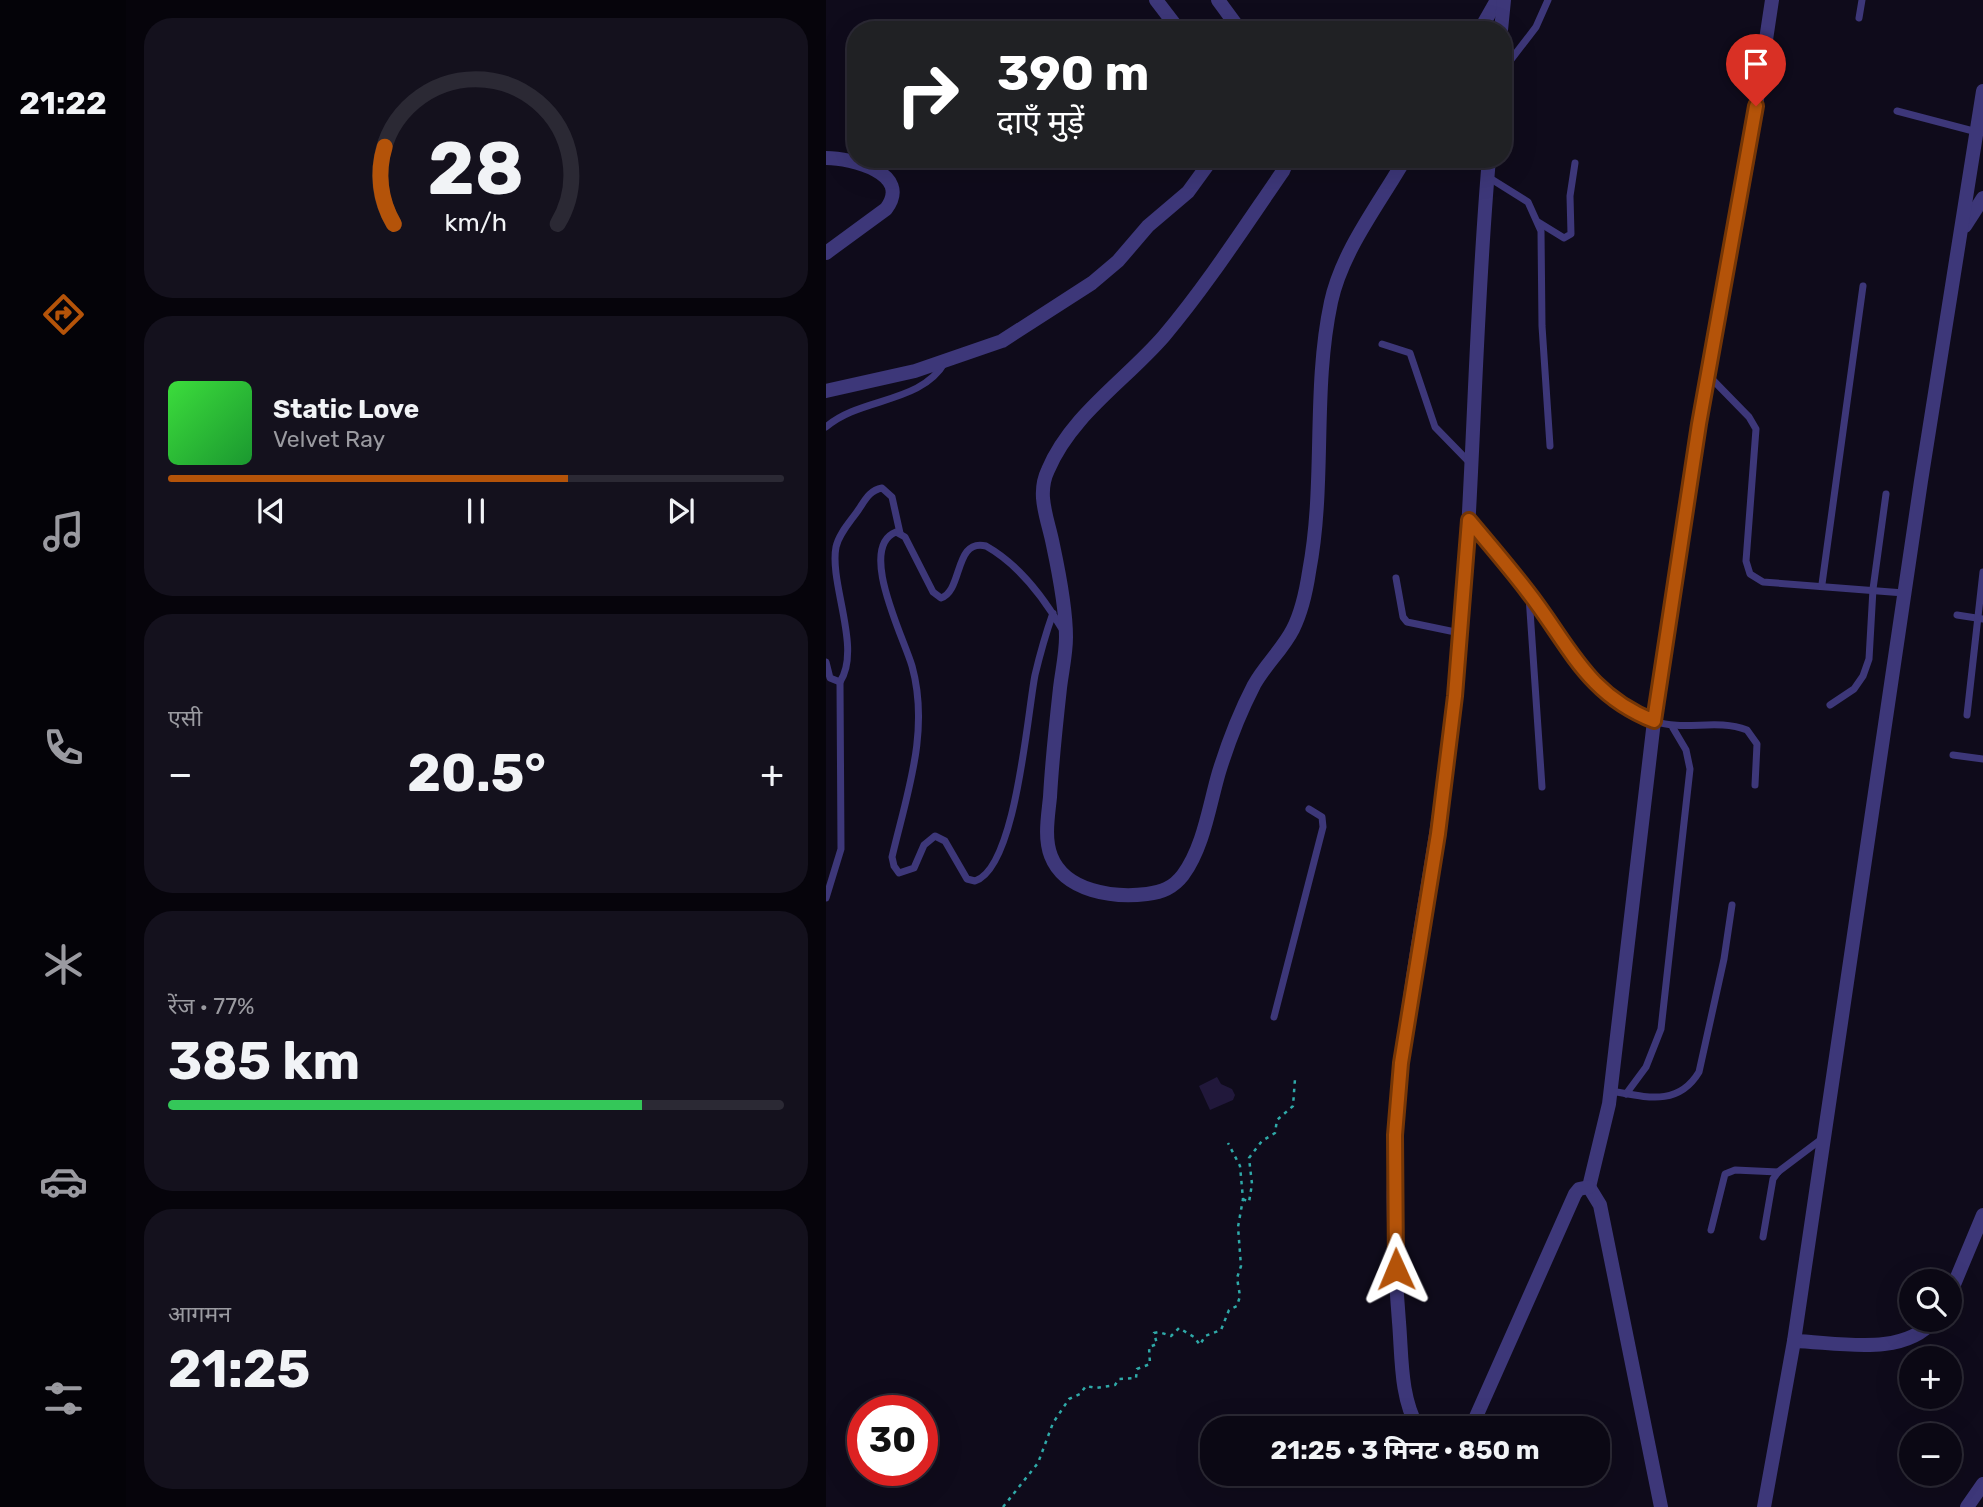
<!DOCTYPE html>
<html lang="hi">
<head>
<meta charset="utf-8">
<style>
  body { margin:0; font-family:Rubik,"Noto Sans Devanagari",sans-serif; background:#14111d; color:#f1f3f6; height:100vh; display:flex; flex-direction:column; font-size:26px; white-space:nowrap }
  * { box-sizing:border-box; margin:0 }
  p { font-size:23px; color:#9a9aa0 }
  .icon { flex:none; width:38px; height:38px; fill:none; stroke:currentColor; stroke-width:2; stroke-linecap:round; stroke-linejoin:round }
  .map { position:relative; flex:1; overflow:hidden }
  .drawer { display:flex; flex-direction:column; gap:18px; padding:18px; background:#06040b; width:700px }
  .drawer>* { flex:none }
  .guide { position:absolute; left:21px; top:21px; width:665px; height:147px; border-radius:28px; box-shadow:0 7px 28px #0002,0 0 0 2px #2b2934; background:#202124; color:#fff; overflow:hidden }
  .fabs { position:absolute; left:1073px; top:1269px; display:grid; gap:14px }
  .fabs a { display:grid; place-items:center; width:63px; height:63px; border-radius:50%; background:#0b0814; box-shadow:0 7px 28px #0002,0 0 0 2px #2b2934; font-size:35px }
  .speed { position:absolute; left:21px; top:1395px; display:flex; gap:14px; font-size:35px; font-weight:700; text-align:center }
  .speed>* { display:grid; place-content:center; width:91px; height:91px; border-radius:50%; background:#0b0814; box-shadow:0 7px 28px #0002,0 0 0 2px #2b2934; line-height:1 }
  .speed .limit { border:10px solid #d22; background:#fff; color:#111 }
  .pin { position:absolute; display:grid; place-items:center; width:60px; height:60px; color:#fff; margin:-72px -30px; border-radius:50% 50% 50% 0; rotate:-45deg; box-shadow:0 0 7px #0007 }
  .pin .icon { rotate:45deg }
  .me { position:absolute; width:77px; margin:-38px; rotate:359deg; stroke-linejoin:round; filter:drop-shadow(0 0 5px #0008) }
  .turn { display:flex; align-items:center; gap:24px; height:147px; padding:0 35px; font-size:32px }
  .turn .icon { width:91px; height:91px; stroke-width:2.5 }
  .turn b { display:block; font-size:49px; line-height:60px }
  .big { font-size:52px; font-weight:700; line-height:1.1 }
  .drawer .widget { flex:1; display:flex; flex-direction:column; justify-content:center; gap:10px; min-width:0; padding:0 24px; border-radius:28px; background:#14111d }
  .drawer .dial { align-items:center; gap:0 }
  .dial svg { height:182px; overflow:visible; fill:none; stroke:#2b2934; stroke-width:7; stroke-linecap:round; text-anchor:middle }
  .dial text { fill:#f1f3f6; stroke:none }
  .song { display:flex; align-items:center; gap:21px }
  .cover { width:84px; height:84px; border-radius:10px; background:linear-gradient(135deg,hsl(120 70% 55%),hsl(130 70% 35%)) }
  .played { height:7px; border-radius:4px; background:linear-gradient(90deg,#b45309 65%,#2b2934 65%) }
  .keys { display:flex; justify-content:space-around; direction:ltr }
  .heat { display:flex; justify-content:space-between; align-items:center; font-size:38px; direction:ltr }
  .charge { height:10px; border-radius:5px; background:linear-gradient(90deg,#34c759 77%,#2b2934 0) }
  .trip { position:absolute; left:374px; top:1416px; width:410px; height:70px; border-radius:28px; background:#0b0814; box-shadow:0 7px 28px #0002,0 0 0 2px #2b2934; font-weight:700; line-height:70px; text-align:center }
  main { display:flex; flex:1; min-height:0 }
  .menu { display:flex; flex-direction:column; width:126px; justify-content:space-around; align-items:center; background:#040308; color:#9a9aa0 }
  .menu .icon { width:49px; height:49px }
  .menu .selected { color:#b45309 }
  .menu b { font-size:32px; color:#f1f3f6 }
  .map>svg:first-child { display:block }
</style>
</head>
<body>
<main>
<nav class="menu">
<b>21:22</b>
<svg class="icon selected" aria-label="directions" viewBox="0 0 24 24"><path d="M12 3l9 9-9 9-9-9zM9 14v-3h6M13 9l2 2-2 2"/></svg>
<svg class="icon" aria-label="music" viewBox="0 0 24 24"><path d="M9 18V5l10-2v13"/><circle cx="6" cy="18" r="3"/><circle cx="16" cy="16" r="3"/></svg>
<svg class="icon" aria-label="phone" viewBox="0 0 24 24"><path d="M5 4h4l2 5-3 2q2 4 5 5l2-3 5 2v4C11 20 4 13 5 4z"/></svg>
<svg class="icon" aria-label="climate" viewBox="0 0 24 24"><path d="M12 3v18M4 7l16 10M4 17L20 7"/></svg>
<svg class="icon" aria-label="car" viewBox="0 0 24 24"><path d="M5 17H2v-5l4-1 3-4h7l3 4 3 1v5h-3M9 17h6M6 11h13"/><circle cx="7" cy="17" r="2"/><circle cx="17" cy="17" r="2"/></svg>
<svg class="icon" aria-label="filters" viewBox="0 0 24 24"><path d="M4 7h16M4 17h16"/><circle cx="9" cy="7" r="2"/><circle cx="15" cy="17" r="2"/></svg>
</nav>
<section class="drawer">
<div class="widget dial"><svg viewBox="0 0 100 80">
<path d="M14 69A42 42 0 1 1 86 69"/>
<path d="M14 69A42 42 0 0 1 10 35" stroke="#b45309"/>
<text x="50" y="56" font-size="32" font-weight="700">28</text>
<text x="50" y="72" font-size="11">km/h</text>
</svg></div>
<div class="widget">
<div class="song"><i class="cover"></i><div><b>Static Love</b><p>Velvet Ray</p></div></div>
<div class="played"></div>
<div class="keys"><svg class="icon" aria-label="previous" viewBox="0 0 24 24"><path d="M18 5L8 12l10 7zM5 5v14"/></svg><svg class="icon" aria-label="pause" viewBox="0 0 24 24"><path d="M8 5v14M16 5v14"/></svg><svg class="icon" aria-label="next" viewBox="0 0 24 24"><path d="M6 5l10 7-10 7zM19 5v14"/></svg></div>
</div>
<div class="widget"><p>एसी</p>
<div class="heat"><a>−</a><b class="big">20.5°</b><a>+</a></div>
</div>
<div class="widget"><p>रेंज · 77%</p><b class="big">385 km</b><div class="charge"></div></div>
<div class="widget"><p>आगमन</p><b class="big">21:25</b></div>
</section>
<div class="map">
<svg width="1157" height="1507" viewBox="0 0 1157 1507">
  <rect width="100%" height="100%" fill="#0f0b1b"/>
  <path fill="#21183b" d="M391,1077l4,7 11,5 3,6 -2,5 -23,10 -11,-24z"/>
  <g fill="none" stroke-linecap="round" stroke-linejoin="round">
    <g stroke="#2fa9a8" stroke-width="2.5" stroke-dasharray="3.5 5" stroke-linecap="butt">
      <path d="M417,1199l6,3 3,-18 -3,-26 13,-17 13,-8 2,-13 16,-14 2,-27"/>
      <path d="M177,1507l35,-44 15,-40 16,-24 11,-5 6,-8 10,2 19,-3 4,-6 17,-1 1,-9 13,-5 -1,-17 8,-3 -3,-11 5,-1 12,4 8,-8 15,9 6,8 5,-9 16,-6 8,-20 8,-4 3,-10 -3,-18 4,-12 -3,-39 5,-28 -3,-33 -12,-23"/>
    </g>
    <g stroke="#3d3779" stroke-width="7">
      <path d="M1033,18l3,-18"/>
      <path d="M677,70l33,-43 12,-27"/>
      <path d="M1071,111l80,21"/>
      <path d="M662,177l40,25 13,29 1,95 8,120"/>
      <path d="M712,222l26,16 7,-4 -1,-38 5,-33"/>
      <path d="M556,344l28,9 25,74 37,38"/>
      <path d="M883,376l40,41 7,12 -10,132 4,13 13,8 141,11"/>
      <path d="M0,427c34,-30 95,-23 119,-65"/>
      <path d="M570,578l7,39 4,5 53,11"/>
      <path d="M996,584l41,-298"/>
      <path d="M703,596l13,191"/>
      <path d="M227,613c-7,20 -13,41 -18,62 -8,41 -19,193 -60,206l-8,-2 -22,-38 -10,-5 -11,9 -10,23 -15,5 -5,-7 -2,-9c15,-64 38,-126 20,-191 -8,-28 -55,-119 -16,-134l9,5 28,55 8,6c22,-7 13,-60 45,-52 32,18 58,52 76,83"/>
      <path d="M1131,615l26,4"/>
      <path d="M0,662l4,16 10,4c22,-33 -11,-99 -4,-135 3,-14 15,-26 23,-38 6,-9 11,-19 23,-21l10,9 8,36"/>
      <path d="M1004,705l24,-16 9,-13 6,-17 4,-70 13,-95"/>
      <path d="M1141,715l16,-143"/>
      <path d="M828,721c31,11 61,-3 93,9l10,14 -2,41"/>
      <path d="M1127,755l30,4"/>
      <path d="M0,898l15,-49 -1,-167"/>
      <path d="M448,1017l49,-190 -1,-10 -13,-8"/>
      <path d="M785,1091c35,6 67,16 88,-19l25,-113 8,-54"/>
      <path d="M800,1094l20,-27 15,-38 29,-260 -4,-19 -13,-22"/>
      <path d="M885,1230l14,-56 10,-4 43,2"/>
      <path d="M937,1237l10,-58 5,-7 45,-34"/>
    </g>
    <g stroke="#3d3779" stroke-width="14">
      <path d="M330,0l23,30"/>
      <path d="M392,0l22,30"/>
      <path d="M654,30l17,-30"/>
      <path d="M675,30l3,-30"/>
      <path d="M0,158c25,0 87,15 60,51l-60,44"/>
      <path d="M462,159l-5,12c-38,55 -76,114 -119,165 -38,44 -93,79 -116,134 -12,25 0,49 5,75 6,28 13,63 13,92 0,17 -4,34 -6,51 -4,36 -8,73 -10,109 -2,20 -6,41 1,59 14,36 63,42 96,38 15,-2 26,-6 36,-19 21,-29 26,-69 36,-103 9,-29 21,-60 35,-87 11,-20 29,-36 39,-56 9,-18 13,-37 16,-57 17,-89 3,-181 22,-270 11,-51 48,-98 74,-143"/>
      <path d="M1139,226l18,-28"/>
      <path d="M0,391l89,-20 87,-30 90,-58 26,-22 30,-35 40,-34 24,-33"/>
      <path d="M643,520c20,24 40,47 59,72 42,54 58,102 126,129l-45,383 -20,83"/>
      <path d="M828,721l45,-297 49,-265 24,-159"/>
      <path d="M763,1187l11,18 61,302"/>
      <path d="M1124,1294l33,-79"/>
      <path d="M968,1341c43,1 109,17 140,-21"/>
      <path d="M592,1428c-18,-31 -16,-71 -19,-106 -7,-85 -8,-173 2,-257 14,-123 41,-244 54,-368 19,-179 18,-359 34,-538"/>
      <path d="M645,1428l104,-234 4,-5 10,-2"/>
      <path d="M938,1507l30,-166 127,-860 62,-390"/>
      <path d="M1141,1507l16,-23"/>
    </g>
  </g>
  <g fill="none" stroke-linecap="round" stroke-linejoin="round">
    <defs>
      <path id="route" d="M570,1269l-1,-134 6,-72 37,-229 17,-138 14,-176c20,24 40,47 59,72 42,54 58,102 126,129l45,-297 57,-318"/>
    </defs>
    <use href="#route" stroke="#753606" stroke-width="18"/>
    <use href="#route" stroke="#b45309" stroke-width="12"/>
  </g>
</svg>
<div class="fabs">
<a><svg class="icon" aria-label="search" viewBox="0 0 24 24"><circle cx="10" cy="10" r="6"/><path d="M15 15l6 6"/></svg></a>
<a>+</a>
<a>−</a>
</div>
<div class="speed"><div class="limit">30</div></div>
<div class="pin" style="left:930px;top:106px;background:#d93025"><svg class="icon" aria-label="arrive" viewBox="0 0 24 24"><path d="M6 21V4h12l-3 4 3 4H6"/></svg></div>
<svg class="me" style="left:570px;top:1269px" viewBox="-20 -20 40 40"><path d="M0-17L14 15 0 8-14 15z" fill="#b45309" stroke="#fff" stroke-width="4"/></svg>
<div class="trip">21:25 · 3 मिनट · 850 m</div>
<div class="guide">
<div class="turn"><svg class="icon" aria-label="right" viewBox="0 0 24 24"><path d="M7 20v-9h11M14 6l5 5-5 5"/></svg><div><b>390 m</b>दाएँ मुड़ें</div></div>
</div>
</div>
</main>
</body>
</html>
